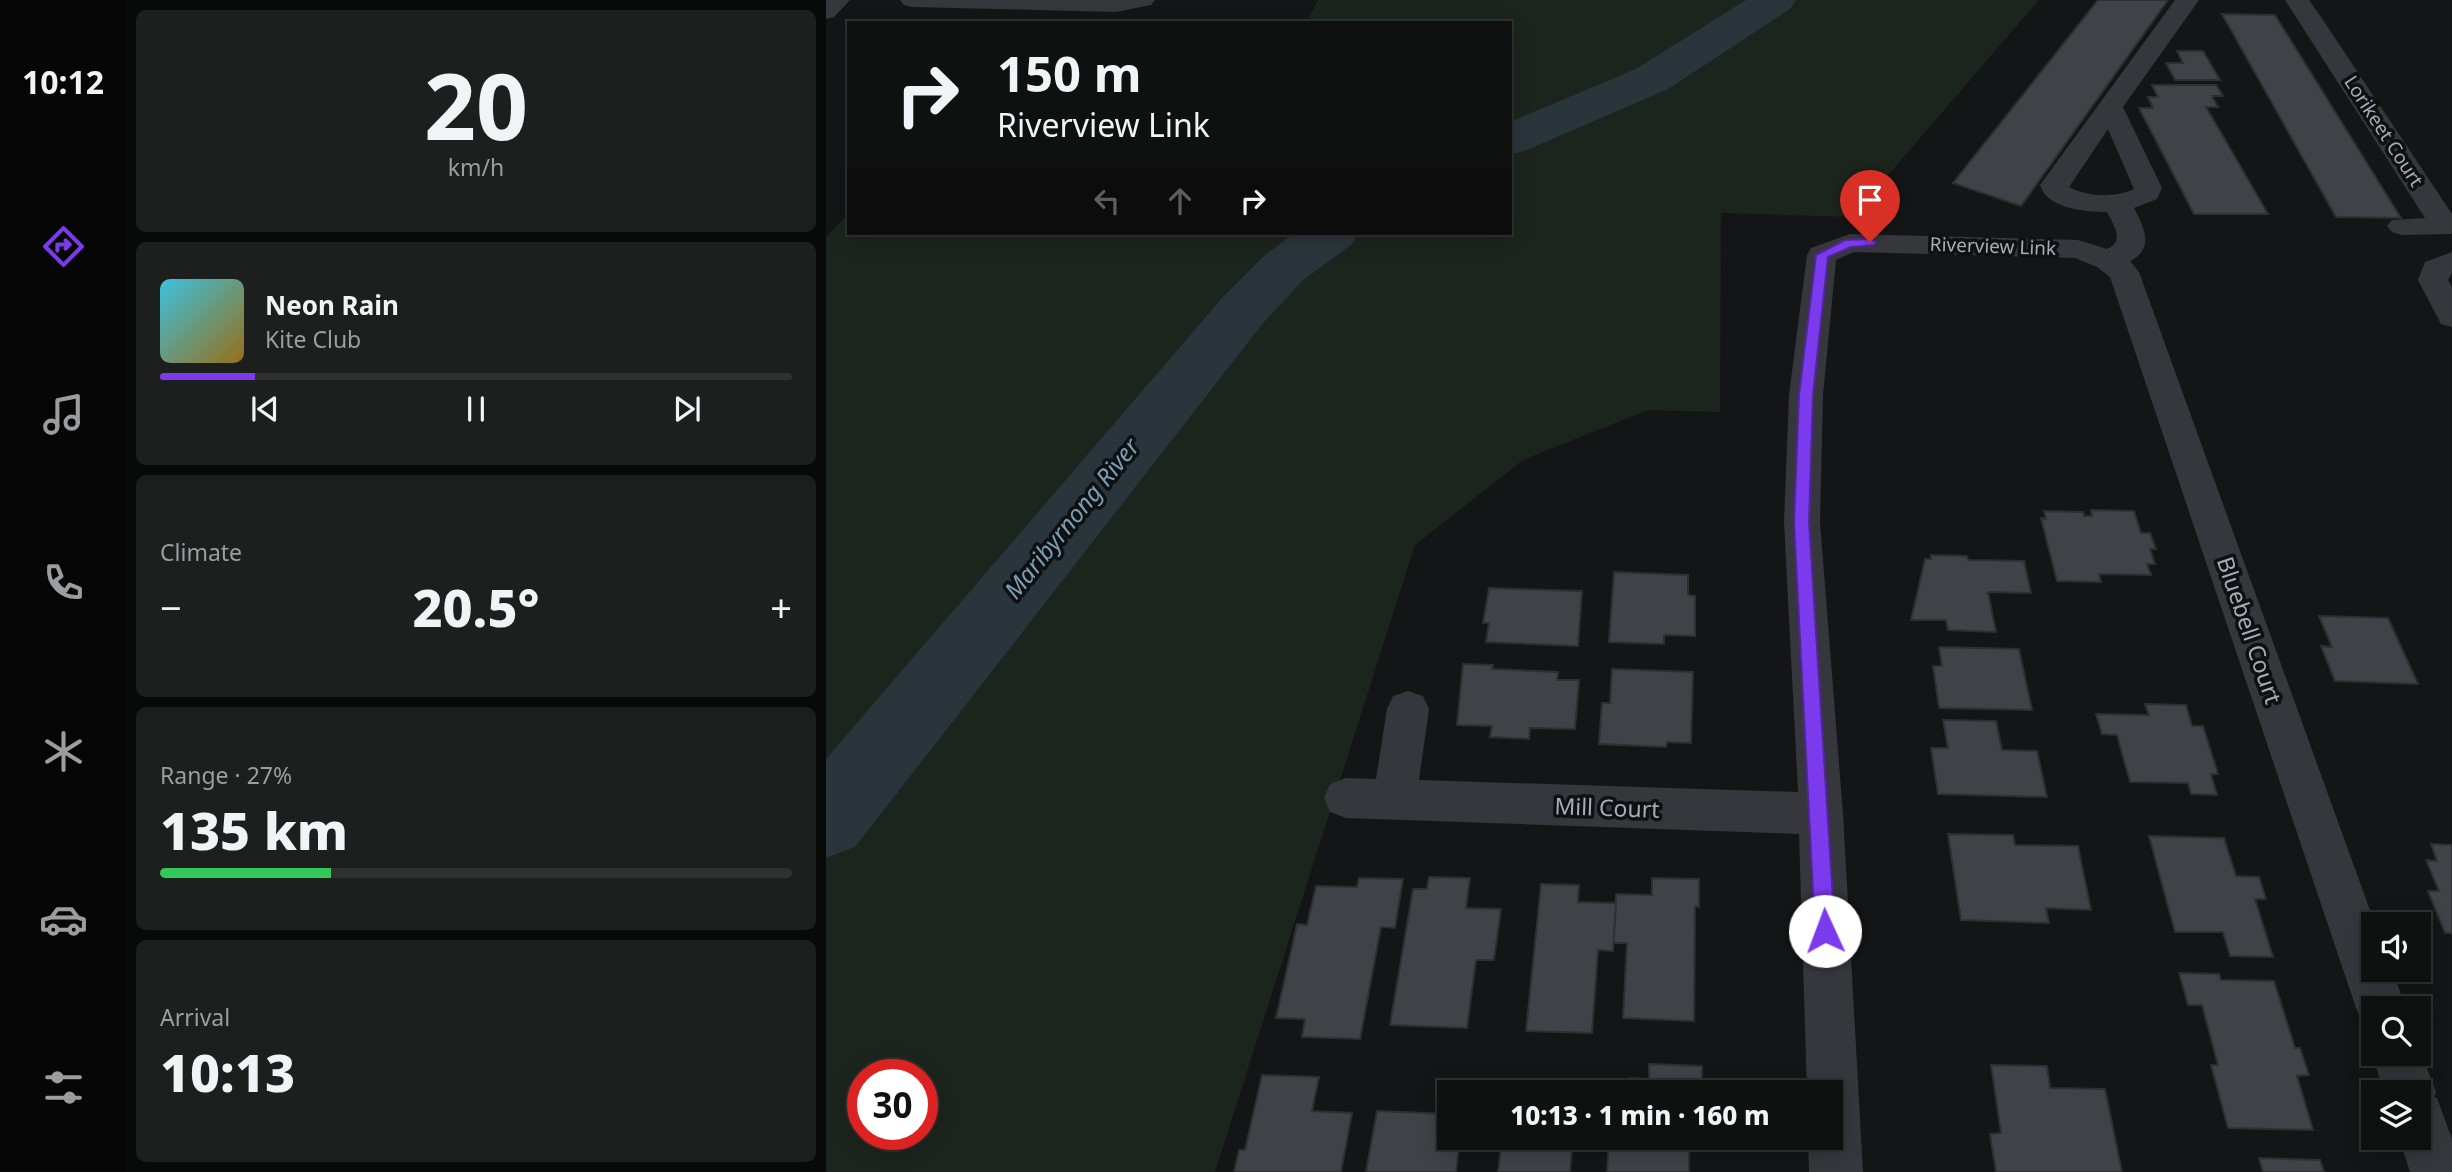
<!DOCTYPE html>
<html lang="en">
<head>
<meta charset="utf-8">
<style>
  body { margin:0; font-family:"Noto Sans",sans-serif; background:#1d1e1e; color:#f1f3f6; height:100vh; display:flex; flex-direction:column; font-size:26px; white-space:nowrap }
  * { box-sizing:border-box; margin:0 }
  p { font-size:23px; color:#9b9d9f }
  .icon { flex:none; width:38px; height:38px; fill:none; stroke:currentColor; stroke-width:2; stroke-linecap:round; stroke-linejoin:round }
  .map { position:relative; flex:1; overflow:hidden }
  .details { display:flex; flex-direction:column; gap:10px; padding:10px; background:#080909; width:700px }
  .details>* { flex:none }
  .banner { position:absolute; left:21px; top:21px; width:665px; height:214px; border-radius:0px; box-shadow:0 4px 18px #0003,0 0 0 2px #2f3030; background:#0f1010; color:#f1f3f6; overflow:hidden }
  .fabs { position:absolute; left:1535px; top:912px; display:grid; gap:14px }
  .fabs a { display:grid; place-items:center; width:70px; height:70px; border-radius:0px; background:#0f1010; box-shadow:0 4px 18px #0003,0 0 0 2px #2f3030; font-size:35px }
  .speed { position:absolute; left:21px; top:1059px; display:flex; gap:14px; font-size:35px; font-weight:700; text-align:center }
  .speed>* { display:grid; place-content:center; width:91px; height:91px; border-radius:50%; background:#0f1010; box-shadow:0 4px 18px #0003,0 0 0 2px #2f3030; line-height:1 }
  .speed .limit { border:10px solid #d22; background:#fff; color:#111 }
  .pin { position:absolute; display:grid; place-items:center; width:60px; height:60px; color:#fff; margin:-72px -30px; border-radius:50% 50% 50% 0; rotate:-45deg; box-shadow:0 0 7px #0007 }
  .pin .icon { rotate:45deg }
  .me { position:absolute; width:77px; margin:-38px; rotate:358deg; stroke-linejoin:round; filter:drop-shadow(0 0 5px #0008) }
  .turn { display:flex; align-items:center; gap:24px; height:147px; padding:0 35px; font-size:32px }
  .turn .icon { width:91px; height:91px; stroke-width:2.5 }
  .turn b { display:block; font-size:49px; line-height:60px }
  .lanes { display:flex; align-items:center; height:66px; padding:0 35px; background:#0003; justify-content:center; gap:35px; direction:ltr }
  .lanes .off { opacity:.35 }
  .big { font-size:52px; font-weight:800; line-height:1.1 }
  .details .widget { flex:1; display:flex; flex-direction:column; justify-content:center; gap:10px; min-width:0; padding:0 24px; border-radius:10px; background:#1d1e1e }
  .details .dial { align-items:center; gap:0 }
  .dial b { font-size:91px; line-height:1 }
  .song { display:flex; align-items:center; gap:21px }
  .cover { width:84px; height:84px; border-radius:10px; background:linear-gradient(135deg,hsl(190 70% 55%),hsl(40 70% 35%)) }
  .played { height:7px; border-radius:4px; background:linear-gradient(90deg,#7c3aed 15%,#2f3030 15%) }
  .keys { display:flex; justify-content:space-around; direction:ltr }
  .heat { display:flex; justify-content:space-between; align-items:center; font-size:38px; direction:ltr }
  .charge { height:10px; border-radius:5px; background:linear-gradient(90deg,#34c759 27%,#2f3030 0) }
  .trip { position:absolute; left:611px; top:1080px; width:406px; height:70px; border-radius:0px; background:#0f1010; box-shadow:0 4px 18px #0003,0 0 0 2px #2f3030; font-weight:800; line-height:70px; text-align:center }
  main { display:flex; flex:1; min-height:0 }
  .menu { display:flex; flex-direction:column; width:126px; justify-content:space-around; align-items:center; background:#060606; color:#9b9d9f }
  .menu .icon { width:49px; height:49px }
  .menu .on { color:#7c3aed }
  .menu b { font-size:32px; color:#f1f3f6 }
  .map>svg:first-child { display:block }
</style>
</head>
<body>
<main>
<nav class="menu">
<b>10:12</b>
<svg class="icon on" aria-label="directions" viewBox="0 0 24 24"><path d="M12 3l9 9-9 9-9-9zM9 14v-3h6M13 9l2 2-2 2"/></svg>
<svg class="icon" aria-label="music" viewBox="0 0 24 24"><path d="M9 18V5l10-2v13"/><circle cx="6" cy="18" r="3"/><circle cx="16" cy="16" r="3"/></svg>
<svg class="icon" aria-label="phone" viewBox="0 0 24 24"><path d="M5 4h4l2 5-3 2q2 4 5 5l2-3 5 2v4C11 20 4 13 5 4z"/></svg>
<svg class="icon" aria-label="climate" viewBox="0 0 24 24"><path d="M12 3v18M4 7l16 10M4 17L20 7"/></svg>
<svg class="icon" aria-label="car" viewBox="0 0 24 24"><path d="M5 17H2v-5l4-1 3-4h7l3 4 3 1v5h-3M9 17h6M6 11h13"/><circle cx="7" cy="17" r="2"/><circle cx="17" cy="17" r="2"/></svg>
<svg class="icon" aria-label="filters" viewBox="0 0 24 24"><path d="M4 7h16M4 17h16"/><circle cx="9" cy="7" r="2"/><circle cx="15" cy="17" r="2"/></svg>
</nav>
<section class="details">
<div class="widget dial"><b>20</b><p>km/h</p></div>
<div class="widget">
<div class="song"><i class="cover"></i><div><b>Neon Rain</b><p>Kite Club</p></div></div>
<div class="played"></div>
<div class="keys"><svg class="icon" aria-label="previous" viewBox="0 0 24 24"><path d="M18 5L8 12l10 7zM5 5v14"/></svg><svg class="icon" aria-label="pause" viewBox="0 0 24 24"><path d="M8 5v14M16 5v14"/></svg><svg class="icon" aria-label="next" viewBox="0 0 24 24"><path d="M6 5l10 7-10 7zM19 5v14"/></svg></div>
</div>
<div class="widget"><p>Climate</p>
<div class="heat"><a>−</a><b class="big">20.5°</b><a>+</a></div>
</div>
<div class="widget"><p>Range · 27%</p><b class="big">135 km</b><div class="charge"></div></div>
<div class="widget"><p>Arrival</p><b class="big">10:13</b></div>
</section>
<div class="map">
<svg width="1626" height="1172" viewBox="0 0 1626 1172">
  <rect width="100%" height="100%" fill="#141516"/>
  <path fill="#1c251d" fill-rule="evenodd" d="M492,0h721l-187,217 -131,-4 -1,199 -72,-2 -125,50 -108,85 -200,627h-389v-935l23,-24v20h661v-210h-204zM37,1074h59v60h-59z"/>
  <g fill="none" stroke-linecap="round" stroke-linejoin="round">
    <g fill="#2a353b" fill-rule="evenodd">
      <path d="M920,0h50l-6,9 -122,80 -141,61 -17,5v-33l126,-53z"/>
      <path d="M469,233h64l-8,12 -48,35 -40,43 -408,524 -29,11v-99l397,-462 42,-42z"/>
    </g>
  </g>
  <g fill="#404247" stroke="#2e2f33" stroke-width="2">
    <path d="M1272,0h70l-147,206 -68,-23z"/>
    <path d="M1396,14l53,1 126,203 -65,-1z"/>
    <path d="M1351,51h26l17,29h-45l-9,-17h17z"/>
    <path d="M1326,85h64l7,11h-11l6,11h-12l62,107h-74l-55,-106h14l-5,-11h10z"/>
    <path d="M1265,510l43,1 7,22h9l6,16h-6l5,15h-8l4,11 -52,-1 2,8 -44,-1 -16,-63 5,1 -2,-8 39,1 1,4h8z"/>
    <path d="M1105,555l36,1 1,4 56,1 7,32 -43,-1 8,40 -48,-2 -2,-10h-35l14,-61h6z"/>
    <path d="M788,572l74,3v20l7,1v40l-31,-1v9l-55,-2z"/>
    <path d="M663,588l93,3 -4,55 -92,-4 3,-19h-6z"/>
    <path d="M1493,616l69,2 30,66 -83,-3 -14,-35 11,1z"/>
    <path d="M1113,647l80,2 13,61 -93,-2 -6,-42h9z"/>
    <path d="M637,664l30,1 -1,4 66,3 -1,8h22l-4,49 -45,-1 -1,11 -39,-2 2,-11 -35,-1z"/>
    <path d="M786,669l81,3 -2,71 -24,-1 -1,5 -67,-3 3,-41h8z"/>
    <path d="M1319,704l41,1 6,21h11l15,48h-7l6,21 -26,-1 -3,-11 -58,-1 -13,-47 -15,-1 -6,-20 53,1z"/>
    <path d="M1117,720l53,1 6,29 35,1 10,46 -109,-3 -7,-46h17z"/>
    <path d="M1122,834l65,1 2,10 63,1 13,64 -45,-2 3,15 -88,-3z"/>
    <path d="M1323,836l75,2 12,38 23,1 7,22h-11l18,58 -43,-1 -7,-24h-48z"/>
    <path d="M1605,844l21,1v88h-7l-17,-42h11l-13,-31 11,1z"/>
    <path d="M603,877l41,1 -4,30 35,1 -7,51h-18l-9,68 -77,-3 23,-136h14z"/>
    <path d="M533,878l44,1 -8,49 -14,-1 -21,112 -58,-2 3,-18 -29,-1 21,-94 10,1 9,-39 41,1z"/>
    <path d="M826,878l47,1v28l-4,-1 -1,115 -71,-3 4,-75h-14l3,-49 36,1z"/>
    <path d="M715,884l38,1 -1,17 38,1 -3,48 -15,-1 -6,83 -66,-2z"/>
    <path d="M1353,973l40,1 2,6 53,1 21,67h5l9,27 -12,1 16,54 -85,-2 -17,-63h7l-16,-60h-14z"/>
    <path d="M823,1064l53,2v26h-91l1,-5 18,1 1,-10 18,1z"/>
    <path d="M1165,1065l56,1 3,22 55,1 17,83h-126l-6,-38 11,-1z"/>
    <path d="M436,1075l57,2 -7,34 40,2 -11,59h-107l5,-22h6z"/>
    <path d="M551,1111l72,3v24h11l-4,34h-90z"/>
    <path d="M676,1138h71l-3,34h-72z"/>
    <path d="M783,1138h80v34h-82z"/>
    <path d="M1433,1158l61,2 4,12h-61z"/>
  </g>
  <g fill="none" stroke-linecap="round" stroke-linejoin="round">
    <g fill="#35373c" fill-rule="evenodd">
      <path d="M0,0h24l-16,17 -8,2z"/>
      <path d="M74,0h255l-4,5 -35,7 -204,-5 -8,-2z"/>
      <path d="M1349,0h24l-76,107 39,81 -5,11 -23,9c10,19 21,41 -4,53l9,11 236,652h-2v46h19l14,38h-33v21l-9,-4 -8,-17 -246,-731 -13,-10 -22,-9 -221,-6 -18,8 -13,135 -3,127 23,292 20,358h-54l-1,-34h22v-46h-23l-8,-258 -453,-16 -16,-6 -6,-14 6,-14 16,-6 30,1 11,-70 6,-13 15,-5 15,5 6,13 -10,71 379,12 -14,-270 5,-127 18,-140 4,-7 39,-14 228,6 29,9c18,-8 7,-23 0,-37 -21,0 -60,-3 -67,-27zM1282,129l26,60c-19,9 -46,8 -65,-2z"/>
      <path d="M1459,0h24l12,17 131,197v20l-50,1 -10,-3 -5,-6 5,-6 33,-2z"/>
      <path d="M1626,252v21l-4,7 4,7v40l-11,-3 -23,-44 7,-18z"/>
      <path d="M1592,1045l18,47 -2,5 3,1 15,41v33h-42l-11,-34h19v-46h-34l-12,-38 1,-3v3h45z"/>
    </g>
  </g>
  <path fill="#7c3aed" stroke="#51269a" stroke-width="2" d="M1044,239l6,3 -2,3 -23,2 -23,10 -15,138 -4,127 26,409 -3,7 -7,3 -7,-3 -3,-7 -21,-409 5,-127 17,-140 29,-15z"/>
  <g text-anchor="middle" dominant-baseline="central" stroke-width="7" stroke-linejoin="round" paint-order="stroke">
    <g font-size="19" fill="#a5acb8" stroke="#0f1011">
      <text transform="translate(1558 131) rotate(57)">Lorikeet Court</text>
      <text transform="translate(1167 246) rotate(2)">Riverview Link</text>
    </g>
    <g font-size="23" fill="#a5acb8" stroke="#0f1011">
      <text transform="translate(1424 630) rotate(71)">Bluebell Court</text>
      <text transform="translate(781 807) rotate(2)">Mill Court</text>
    </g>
    <g font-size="24" font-style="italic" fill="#799fb6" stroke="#0f1011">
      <text transform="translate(245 518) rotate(-51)">Maribyrnong River</text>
    </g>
  </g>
</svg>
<div class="fabs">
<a><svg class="icon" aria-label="sound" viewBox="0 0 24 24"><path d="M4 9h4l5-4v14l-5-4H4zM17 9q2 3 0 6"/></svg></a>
<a><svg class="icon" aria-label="search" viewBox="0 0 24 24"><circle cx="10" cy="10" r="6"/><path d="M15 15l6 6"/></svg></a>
<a><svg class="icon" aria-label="layers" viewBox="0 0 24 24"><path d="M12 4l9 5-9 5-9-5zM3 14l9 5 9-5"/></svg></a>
</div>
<div class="speed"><div class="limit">30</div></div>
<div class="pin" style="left:1044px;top:242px;background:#d93025"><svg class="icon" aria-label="arrive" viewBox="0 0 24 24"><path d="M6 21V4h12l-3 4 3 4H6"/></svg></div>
<svg class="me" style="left:999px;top:931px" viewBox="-20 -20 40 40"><circle r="19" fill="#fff"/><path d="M0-13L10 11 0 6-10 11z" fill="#7c3aed"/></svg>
<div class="trip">10:13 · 1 min · 160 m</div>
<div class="banner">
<div class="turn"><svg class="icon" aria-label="right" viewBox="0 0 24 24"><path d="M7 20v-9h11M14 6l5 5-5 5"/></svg><div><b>150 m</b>Riverview Link</div></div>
<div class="lanes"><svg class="icon off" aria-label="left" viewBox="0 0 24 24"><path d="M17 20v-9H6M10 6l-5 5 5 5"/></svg><svg class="icon off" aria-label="ahead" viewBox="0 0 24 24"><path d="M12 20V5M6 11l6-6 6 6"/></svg><svg class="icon" aria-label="right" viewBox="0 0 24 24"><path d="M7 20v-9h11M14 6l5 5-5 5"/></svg></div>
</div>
</div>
</main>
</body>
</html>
